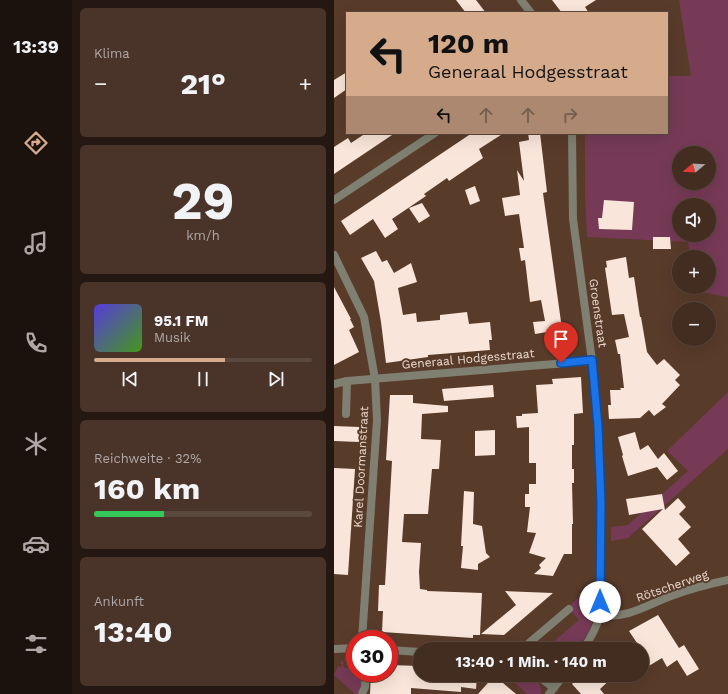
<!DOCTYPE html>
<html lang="de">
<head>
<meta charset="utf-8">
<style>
  body { margin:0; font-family:"Work Sans",sans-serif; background:#4a3429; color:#f1f3f6; height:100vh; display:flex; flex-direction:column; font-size:15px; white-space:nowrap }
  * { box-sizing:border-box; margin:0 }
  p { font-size:13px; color:#afa7a5 }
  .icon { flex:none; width:22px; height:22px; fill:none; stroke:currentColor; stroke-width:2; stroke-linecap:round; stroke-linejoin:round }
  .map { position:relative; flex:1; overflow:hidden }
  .sheet { display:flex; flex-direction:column; gap:8px; padding:8px; background:#251812; width:262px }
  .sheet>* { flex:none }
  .top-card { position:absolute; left:12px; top:12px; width:322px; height:122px; border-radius:0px; box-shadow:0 4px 16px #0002,0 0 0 1px #5b483e; background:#d6ab8b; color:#111; overflow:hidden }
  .needle { width:26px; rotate:252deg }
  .tools { position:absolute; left:338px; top:146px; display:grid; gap:8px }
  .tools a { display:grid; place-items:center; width:44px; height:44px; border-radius:50%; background:#432c20; box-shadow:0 4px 16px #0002,0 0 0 1px #5b483e; font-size:20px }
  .speed { position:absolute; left:12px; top:630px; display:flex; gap:8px; font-size:20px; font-weight:700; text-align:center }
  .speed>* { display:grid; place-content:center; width:52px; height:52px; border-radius:50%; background:#432c20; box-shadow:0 4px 16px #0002,0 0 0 1px #5b483e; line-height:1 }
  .speed .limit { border:6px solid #d22; background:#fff; color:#111 }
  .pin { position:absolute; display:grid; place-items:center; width:34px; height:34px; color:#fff; margin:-41px -17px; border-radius:50% 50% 50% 0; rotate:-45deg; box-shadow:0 0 4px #0007 }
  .pin .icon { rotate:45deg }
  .me { position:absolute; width:44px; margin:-22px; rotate:0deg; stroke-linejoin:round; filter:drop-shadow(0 0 3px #0008) }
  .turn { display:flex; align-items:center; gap:14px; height:84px; padding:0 16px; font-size:18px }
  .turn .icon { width:52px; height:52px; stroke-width:2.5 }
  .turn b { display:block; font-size:28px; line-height:34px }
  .lanes { display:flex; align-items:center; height:38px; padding:0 16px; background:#0003; justify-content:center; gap:20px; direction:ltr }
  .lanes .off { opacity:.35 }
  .big { font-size:30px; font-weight:700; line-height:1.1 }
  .sheet .widget { flex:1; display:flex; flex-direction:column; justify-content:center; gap:6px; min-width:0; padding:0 14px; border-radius:6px; background:#4a3429 }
  .sheet .dial { align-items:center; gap:0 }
  .dial b { font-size:52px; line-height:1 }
  .song { display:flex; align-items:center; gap:12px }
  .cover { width:48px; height:48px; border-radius:6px; background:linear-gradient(135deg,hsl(250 70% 55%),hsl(100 70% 35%)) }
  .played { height:4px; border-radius:2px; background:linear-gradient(90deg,#d6ab8b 60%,#5b483e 60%) }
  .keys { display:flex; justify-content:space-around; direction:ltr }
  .heat { display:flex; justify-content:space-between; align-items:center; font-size:22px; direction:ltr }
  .charge { height:6px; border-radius:3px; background:linear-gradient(90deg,#34c759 32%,#5b483e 0) }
  .trip { position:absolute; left:79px; top:642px; width:236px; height:40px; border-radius:20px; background:#432c20; box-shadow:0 4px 16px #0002,0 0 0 1px #5b483e; font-weight:700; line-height:40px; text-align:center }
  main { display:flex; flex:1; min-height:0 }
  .menu { display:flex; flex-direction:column; width:72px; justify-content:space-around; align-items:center; background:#1b120d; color:#afa7a5 }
  .menu .icon { width:28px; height:28px }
  .menu .selected { color:#d6ab8b }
  .menu b { font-size:18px; color:#f1f3f6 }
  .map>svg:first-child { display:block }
</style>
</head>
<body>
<main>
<nav class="menu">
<b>13:39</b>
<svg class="icon selected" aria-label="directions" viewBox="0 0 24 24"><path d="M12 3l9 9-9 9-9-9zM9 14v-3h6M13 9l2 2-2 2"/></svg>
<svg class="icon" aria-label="music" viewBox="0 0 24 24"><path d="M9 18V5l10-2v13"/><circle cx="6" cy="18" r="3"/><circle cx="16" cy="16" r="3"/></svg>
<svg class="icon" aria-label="phone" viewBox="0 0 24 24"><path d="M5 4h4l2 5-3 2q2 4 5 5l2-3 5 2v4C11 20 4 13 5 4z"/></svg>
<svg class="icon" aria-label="climate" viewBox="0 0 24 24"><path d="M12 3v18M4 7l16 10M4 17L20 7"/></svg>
<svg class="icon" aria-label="car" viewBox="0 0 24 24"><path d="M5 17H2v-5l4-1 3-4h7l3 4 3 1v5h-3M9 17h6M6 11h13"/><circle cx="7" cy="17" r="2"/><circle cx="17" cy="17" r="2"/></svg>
<svg class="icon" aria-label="filters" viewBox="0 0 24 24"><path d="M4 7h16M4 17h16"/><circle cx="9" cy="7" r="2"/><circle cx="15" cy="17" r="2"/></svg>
</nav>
<section class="sheet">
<div class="widget"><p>Klima</p>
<div class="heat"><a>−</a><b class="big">21°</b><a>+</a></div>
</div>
<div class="widget dial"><b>29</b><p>km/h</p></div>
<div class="widget">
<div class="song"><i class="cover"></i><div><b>95.1 FM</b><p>Musik</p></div></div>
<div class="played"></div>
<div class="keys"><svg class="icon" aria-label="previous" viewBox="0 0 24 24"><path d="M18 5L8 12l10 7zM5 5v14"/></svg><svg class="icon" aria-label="pause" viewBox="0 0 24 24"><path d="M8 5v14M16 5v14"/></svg><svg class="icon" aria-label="next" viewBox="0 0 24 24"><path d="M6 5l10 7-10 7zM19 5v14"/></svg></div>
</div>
<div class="widget"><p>Reichweite · 32%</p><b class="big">160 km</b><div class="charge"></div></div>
<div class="widget"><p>Ankunft</p><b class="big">13:40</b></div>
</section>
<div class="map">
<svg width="394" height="694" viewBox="0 0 394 694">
  <rect width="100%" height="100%" fill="#593b2a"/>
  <g fill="#763a57" fill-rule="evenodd">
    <path d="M345,0h49v297l-32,-6 -4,-4h17v-30h-19l-2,-15 -101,-5 -2,-42v-62h82v-57h24zM345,153h30v30h-30zM345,205h30v30h-30z"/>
    <path d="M394,392v57l-100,89 -17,3v-14l17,-2 60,-54 -21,-20z"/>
    <path d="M252,591h8c0,14 1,30 -6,42 -4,6 -8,11 -12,16h-31l34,-29 -11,-13z"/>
    <path d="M14,656h7v17h7c0,8 1,15 -5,21h-2l-21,-19 4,-9 3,1 1,-3 -2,-1 2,-3 2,3 -1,2 2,3h3l2,-2 -1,-3 -3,-1 -2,-4z"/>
    <path d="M172,675h21l12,9 2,4v6h-14z"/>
  </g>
  <g fill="#f9e5d9">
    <path d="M122,0h20l10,13h-20z"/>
    <path d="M218,0h44l-11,7 4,6h-27z"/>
    <path d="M13,72v17l-13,9v-18z"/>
    <path d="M32,133h29l-61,41v-27l14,-9 3,5z"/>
    <path d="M138,133h32l-25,16 4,9 -34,23 -2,-3 -23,16 2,2 -34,23 6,10 -13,9 -12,-19 -23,16 -9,-14z"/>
    <path d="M194,133h12l7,59 -4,1 21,150 -15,2 -2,-13 -12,2 -2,-12 12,-1 -4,-21 -11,2 -5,-42 -4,1 -2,-13h5l-5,-34 -14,2 -3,-18 18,-3 -3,-25 7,11 -5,-39 10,-2z"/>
    <path d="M141,186l5,15 -10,4 -5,-15z"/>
    <path d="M270,200l30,2 -2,28 -33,-1 -1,-11h4z"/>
    <path d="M88,203l8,13 -11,7 -10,-15z"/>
    <path d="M319,237h17l1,12h-18z"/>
    <path d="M42,251l6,11 5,-2 7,13 17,-10 6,19 -19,6 5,27 13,-2 1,9 23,-2v-5l27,-3 2,12 21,-2 2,18h-3l1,10 -62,5v2l-42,6 -5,-41 -7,-41 -13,-23z"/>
    <path d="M292,257l3,21 5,-1 6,40h1l6,35 10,13 7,-6 16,16 -5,5 5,5 -18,19 4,3 -12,9 -5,-6 -9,8 -31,1 -1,-14h3l-1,-15h11l-1,-2h4l-4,-34h-2l-3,-14 14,-3 -5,-23 -12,1 -7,-47 2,-1 -1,-6z"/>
    <path d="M0,287l17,32h-1l4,8 -5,3 10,22 -25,13z"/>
    <path d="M247,377l2,36 -9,1v31h-2v24h2v14h-2l1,41h-1v30h-8l-11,22 -19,-2 7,-6 -2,-3 7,-7 -17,-5 7,-20 -9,-1 3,-25h-5v-13h4v-10h7v-21h-7v-36l-12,1 -1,-12h6v-2l16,-1 -2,-28 17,-1 -1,-5z"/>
    <path d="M159,385l1,12 -50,4 -2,-12z"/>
    <path d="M56,395h23v8l35,3v6l-26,2 -1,25 20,1 -2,29h-7l-4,45h-24l-2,28 19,1 -2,29 1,17 7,1v1l55,2 -2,42h-7v3l-91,-6 1,-21h-5l1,-26h6l7,-124 -6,-1z"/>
    <path d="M0,426l26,1 -1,15 -25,-1z"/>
    <path d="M161,430v25l-20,1v-25z"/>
    <path d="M301,432l5,18 8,-5 10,14 6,-6 14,18 -11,9 -10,-13 -29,9 -6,-20 1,-1 -5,-18z"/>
    <path d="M0,468l21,1 -7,106 -14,-1z"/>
    <path d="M130,491l10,1 -1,32 9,2 4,27 4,4 -12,7v6l-17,-2 2,-22h-2z"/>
    <path d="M328,494l3,16 13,-12 8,9 -7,7 12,13 -13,12 12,14 -14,13 -34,-37 21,-20 -34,6 -3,-16z"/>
    <path d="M171,591l48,2 -49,42 -23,-1 35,-29z"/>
    <path d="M324,615l21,33 5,-3 15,24 -12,7 -10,-16 -10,7 -5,-9 -20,12v-21h-1l-12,-18z"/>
    <path d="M55,665l31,1v9h57l-1,14 -15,-2v5l-50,-4v6h-41l1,-21h18z"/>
    <path d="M161,675l8,8 13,11h-38z"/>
    <path d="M247,675h34l-15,14 4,5h-23l-9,-10z"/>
  </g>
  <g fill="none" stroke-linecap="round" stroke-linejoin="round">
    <path stroke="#7f8071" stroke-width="8" d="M28,694l3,-7 1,-14"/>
    <g stroke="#7f8071" stroke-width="8">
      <path d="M187,0l10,13"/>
      <path d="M238,133l1,86 19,142 6,65 3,77 -1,112c-4,14 -9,23 -17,34"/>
      <path d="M0,200l101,-67"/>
      <path d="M0,255l30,62 11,62 2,41 -15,219"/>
      <path d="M0,384l13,-3 245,-20"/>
      <path d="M12,414l1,-33"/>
      <path d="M266,615c27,4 47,-10 71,-19 19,-7 38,-12 57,-16"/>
      <path d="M0,649l21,-1"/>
      <path d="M188,649l47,-40"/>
      <path d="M55,650l31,2"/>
      <path d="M203,675l17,13"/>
      <path d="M215,694l15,-19"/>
    </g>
  </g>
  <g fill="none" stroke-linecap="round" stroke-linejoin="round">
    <defs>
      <path id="route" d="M227,363l31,-3 6,66 3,77 -1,99"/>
    </defs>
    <use href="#route" stroke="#114b97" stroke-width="10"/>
    <use href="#route" stroke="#1a73e8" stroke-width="7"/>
  </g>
  <g text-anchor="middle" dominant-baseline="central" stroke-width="4" stroke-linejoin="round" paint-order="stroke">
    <g font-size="12" fill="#ebd9ce" stroke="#593b2a">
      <text transform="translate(264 313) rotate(82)">Groenstraat</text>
      <text transform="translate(134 359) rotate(-5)">Generaal Hodgesstraat</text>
      <text transform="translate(27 467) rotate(-87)">Karel Doormanstraat</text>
      <text transform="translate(338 586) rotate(-19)">Rötscherweg</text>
    </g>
  </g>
</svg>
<div class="tools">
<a><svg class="needle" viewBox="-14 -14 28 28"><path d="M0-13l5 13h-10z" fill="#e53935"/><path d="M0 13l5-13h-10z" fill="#afa7a5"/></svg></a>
<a><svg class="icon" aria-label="sound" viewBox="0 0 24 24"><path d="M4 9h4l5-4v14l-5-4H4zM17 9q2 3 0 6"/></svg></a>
<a>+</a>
<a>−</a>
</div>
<div class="speed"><div class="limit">30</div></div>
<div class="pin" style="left:227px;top:363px;background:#d93025"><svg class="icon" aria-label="arrive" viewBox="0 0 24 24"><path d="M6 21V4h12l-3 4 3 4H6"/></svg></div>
<svg class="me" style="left:266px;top:602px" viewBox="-20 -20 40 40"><circle r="19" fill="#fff"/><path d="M0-13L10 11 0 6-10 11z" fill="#1a73e8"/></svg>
<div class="trip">13:40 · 1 Min. · 140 m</div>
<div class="top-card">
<div class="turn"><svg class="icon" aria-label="left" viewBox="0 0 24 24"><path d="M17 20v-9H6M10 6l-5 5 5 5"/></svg><div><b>120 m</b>Generaal Hodgesstraat</div></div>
<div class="lanes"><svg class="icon" aria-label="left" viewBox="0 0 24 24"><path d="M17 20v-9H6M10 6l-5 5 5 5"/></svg><svg class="icon off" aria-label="ahead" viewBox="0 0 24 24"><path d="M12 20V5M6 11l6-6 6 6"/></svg><svg class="icon off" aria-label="ahead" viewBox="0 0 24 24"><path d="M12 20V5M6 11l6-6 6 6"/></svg><svg class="icon off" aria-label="right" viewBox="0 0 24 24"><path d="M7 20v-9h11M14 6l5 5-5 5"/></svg></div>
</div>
</div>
</main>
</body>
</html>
